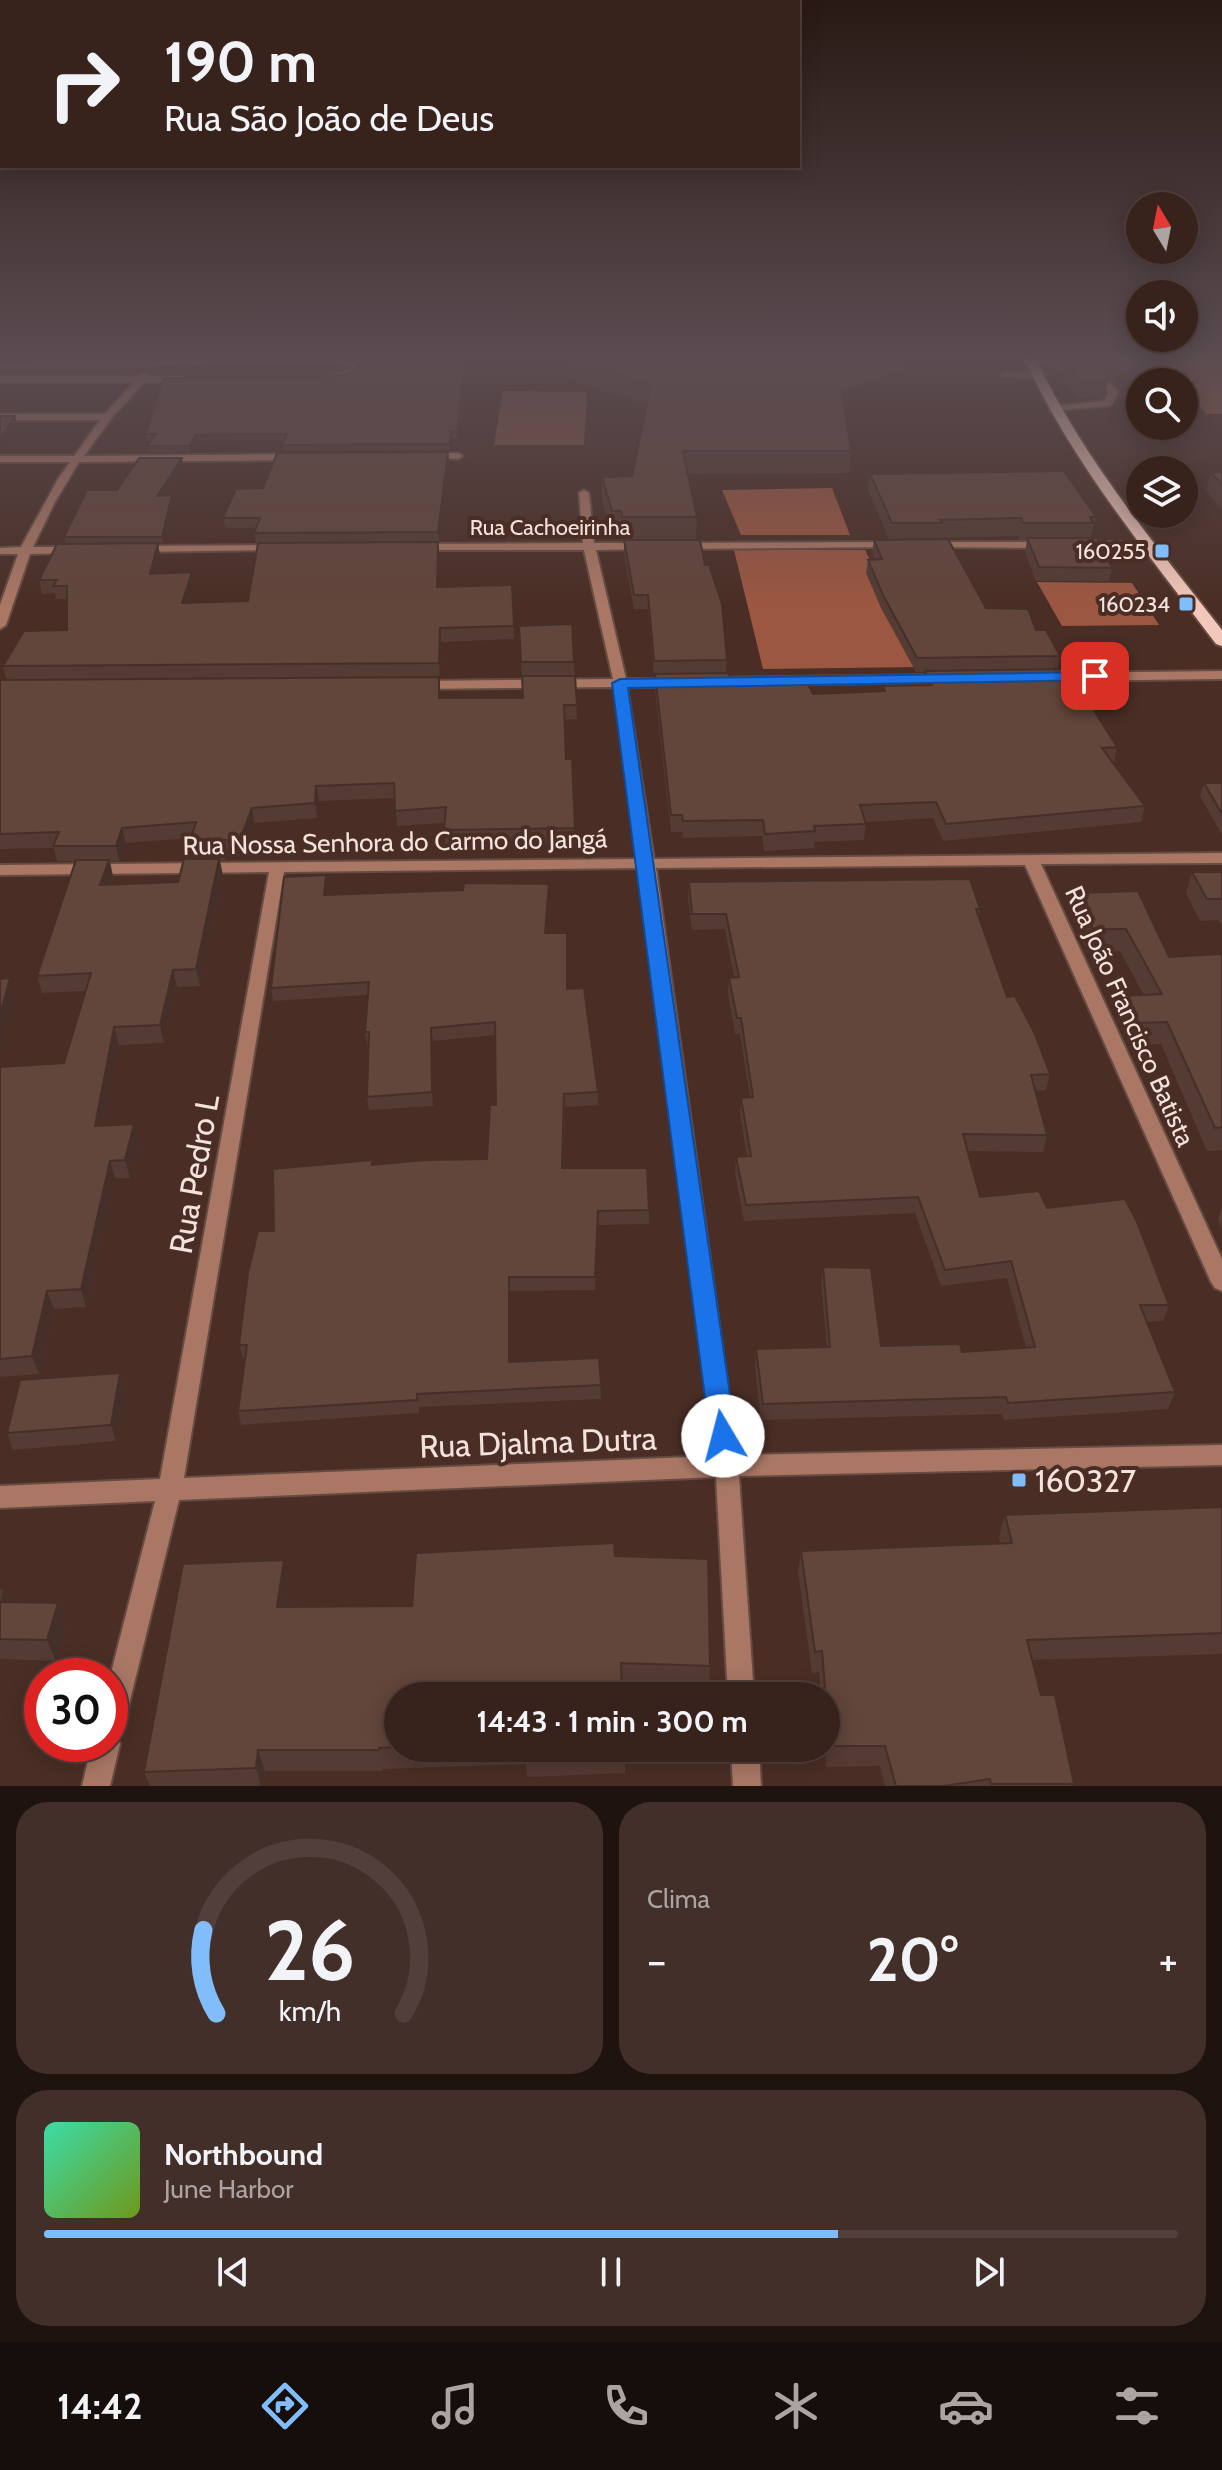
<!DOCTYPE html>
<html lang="pt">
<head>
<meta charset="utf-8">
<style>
  body { margin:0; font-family:Cabin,sans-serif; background:#432f29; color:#f1f3f6; height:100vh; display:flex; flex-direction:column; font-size:30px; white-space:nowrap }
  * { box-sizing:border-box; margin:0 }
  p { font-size:26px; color:#aba4a3 }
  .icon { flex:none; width:44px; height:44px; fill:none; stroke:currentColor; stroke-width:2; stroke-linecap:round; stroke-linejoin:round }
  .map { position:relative; height:1786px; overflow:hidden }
  .panel { display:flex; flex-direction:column; gap:16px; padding:16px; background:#1f130f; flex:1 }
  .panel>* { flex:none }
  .banner { position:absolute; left:0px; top:0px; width:800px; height:168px; box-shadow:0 4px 20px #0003,0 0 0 2px #523f3b; background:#38221c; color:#f1f3f6; overflow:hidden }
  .needle { width:52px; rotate:350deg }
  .buttons { position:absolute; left:1126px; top:192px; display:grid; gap:16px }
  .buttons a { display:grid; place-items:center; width:72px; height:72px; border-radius:50%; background:#38221c; box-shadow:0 4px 20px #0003,0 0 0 2px #523f3b; font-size:40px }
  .speed { position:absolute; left:24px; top:1658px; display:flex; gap:16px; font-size:40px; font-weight:700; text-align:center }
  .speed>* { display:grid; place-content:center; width:104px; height:104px; border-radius:50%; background:#38221c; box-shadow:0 4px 20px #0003,0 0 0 2px #523f3b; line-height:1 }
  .speed .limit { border:12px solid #d22; background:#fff; color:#111 }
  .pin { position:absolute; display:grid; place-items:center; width:68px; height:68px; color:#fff; margin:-34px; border-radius:16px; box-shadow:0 4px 12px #0006 }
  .me { position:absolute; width:88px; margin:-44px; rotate:352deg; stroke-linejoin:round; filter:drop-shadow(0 0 6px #0008) }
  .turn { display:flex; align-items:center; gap:28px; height:168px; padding:0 32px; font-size:36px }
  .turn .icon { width:104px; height:104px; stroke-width:2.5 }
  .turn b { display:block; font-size:56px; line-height:68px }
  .big { font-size:60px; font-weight:700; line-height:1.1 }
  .panel .widget { flex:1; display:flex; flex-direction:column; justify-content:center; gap:12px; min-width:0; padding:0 28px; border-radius:32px; background:#432f29 }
  .panel .dial { align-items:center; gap:0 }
  .dial svg { height:208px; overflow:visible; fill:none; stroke:#523f3b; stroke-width:7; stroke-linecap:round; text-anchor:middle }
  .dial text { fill:#f1f3f6; stroke:none }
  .song { display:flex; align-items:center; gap:24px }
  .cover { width:96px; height:96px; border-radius:12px; background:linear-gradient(135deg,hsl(160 70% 55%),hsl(80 70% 35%)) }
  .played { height:8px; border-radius:4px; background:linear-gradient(90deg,#80bdfa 70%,#523f3b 70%) }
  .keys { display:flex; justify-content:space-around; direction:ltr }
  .heat { display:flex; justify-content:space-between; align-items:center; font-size:44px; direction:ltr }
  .panel .tiles { flex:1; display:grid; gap:16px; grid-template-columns:1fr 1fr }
  .widget:last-child { grid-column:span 2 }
  .trip { position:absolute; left:384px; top:1682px; width:456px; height:80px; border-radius:40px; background:#38221c; box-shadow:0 4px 20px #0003,0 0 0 2px #523f3b; font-weight:700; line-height:80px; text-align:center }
  .tabs { display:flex; height:128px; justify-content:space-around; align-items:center; background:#160e0b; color:#aba4a3 }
  .tabs .icon { width:56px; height:56px }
  .tabs .active { color:#80bdfa }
  .tabs b { font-size:36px; color:#f1f3f6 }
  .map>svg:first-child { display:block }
</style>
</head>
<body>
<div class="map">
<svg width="1222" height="1786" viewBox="0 0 1222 1786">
  <rect width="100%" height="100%" fill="#4a2e25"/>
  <path fill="#805141" d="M503,391l84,1 -3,53h-90z"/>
  <g fill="#9b5741">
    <path d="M1161,355h61v59h-16z"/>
    <path d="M832,488l18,47h-109l-19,-45z"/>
    <path d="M734,550h131l56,117 -158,2z"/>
    <path d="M1037,582l95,1 27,42 -97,1z"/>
  </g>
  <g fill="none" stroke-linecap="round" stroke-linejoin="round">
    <defs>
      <g id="lane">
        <path d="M1031,357c33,3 65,8 88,35l-9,14 -60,5v-4l3,-1 51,-5 5,-9c-23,-24 -50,-25 -81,-30l-2,-2z"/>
        <path d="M1005,372h32l5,3 -5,3 -35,-1 -2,-2z"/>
        <path d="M0,456h79l5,3 -5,3h-79z"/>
      </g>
      <g id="street">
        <path d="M322,357l39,7 -4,9 -27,8 -5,-3 2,-2 23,-7 1,-3 -29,-3 -322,5v-6z"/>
        <path d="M145,373l4,3h34l5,3 -5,3h-38l-32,34 -29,40 213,-2 5,3 -5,3 -218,2 -24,40 -22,45h42l6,3 -6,3 -45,1 -24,71 -6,4v-24l18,-51h-18v-6l21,-1 37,-68 42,-59h-100v-6h105l29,-32h-134v-6h140z"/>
        <path d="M429,453h29l5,3 -5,3 -33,-1v-4z"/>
        <path d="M584,490l5,3 5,50h52l6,3 -6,3 -50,1 30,129h48l7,4 -7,4h-47l27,172 568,-6v10l-181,1 181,395v32l-7,-3 -4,-6 -186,-417 -369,3 81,587 485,-10v20l-483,11 15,220h-26l-12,-219 -537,23 -56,229 -5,10 2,5 -10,42h-28l10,-42h18v-67l45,-176 -155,7v-22l160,-7 109,-607 -269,3v-10l639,-6 -25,-172 -196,2 -7,-4 7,-4 195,-2 -29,-129h-166l-6,-3 6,-3 165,-1 -4,-50zM640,868l74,588 -530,22 100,-606z"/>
        <path d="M894,542l6,3 -2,2 -216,2 -6,-3 6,-3z"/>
        <path d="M930,542h116l6,3 -6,3 -120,-1 -2,-2z"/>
        <path d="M1082,542h66l6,3 -6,3 -70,-1 -2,-2z"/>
        <path d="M279,545l4,1v4l-145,2 -6,-3 6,-3z"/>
        <path d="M1222,671v8l-168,2 -7,-4 7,-4z"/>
        <path d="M942,675l7,4 -2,3 -237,4 -7,-4 7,-4z"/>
        <path d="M731,1748h28l2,38h-28z"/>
      </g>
      <path id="primary" d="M1023,355h11c47,101 120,188 188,275v16l-6,-2c-69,-92 -146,-183 -193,-289z"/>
    </defs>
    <use href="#lane" stroke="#654b42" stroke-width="4"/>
    <use href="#street" stroke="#654b42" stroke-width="4"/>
    <use href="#primary" stroke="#654b42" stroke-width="4"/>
    <use href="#lane" fill="#aa7765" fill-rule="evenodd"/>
    <use href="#street" fill="#aa7765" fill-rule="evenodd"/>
    <use href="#primary" fill="#f3c8ba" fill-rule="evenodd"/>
  </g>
  <g fill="#543b33" fill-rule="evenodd">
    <path d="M178,355h53l-53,1z"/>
    <path d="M343,355h123l-9,83h-6l-1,12 -167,1 -1,-6 2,-5 -87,1 -7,11h-41l-2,-6 4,-5h-4l-1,-7 178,-56 28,-5 10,-9 -10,-8z"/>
    <path d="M1063,355h4l32,14 -8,-14h59l13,16 -2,11h-21l-3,17h-19l2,-10 -12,-10 -3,14 -3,5h-26l-16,-27z"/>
    <path d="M568,358l339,32 -62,21 6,40 -2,22 -161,1 9,43 -1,23 31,120 -1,13 5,12 82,9 70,-3v-5l40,-1 2,-13h-9l-35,-64 -15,-35 2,-13 7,-1 -3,-7 2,-12 15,-1 -21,-49 2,-16 226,43 -4,17h-1l-1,4 22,30 -3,13h-73l-11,-29 2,-12h-7l-2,-4 -78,2v1l46,69 50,22 24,26 -2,13 59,78 -3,16 31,43 -4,16 -198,19 -10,-23 -67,4 -2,18 -50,2v6l-50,3 -2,-15 -79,2 -1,-6h-11l-16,-142v-14h-1l-6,-67h-14l-10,-55v-13h-2l-1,-6h-9l-10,-34v-24l30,-1 15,-70 -78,-27z"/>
    <path d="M449,461l-10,81 -183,1 -2,-10 2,-5h-31l-2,-10 40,-30z"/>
    <path d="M183,464l-20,32 10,6 -10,41 -97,1 -2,-7 53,-47z"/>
    <path d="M1211,472h11v37l-16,-18z"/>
    <path d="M438,542v45l74,-2 2,54 -73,3 -1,35h-1l1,21h83l-4,-72 55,36 3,57 -13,1 2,39h6l3,84 -130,2v-22l-48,3 -2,-28 -76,3 -2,17 -63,5 -11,32 -16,1 -1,4h-6l3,16 -23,110 -23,1 -13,56 -45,2 -16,81 36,16 -9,36h-15l-29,129 -32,2 -15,65 -39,3v-310l64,-4 21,-72 -43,2 -5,-17 38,-115h-18l-3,-13 -54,1v-170h6l-3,-13 64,-36v-31h-11l-1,-6 -13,1 -3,-14 119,-37 2,13 -4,17 38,12 -5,18 59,-2zM191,838l-2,7 3,14 -14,23 -67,2 2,-7 -3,-16h9l7,-18z"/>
    <path d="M1204,783h18v52l-22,-39z"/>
    <path d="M1192,872h30v54l-4,-6 -18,1 -14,-28z"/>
    <path d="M689,882l291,27 -1,7 28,81 43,77 -4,16 -11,1 12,44 -4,17 -76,-1 13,46 67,11 122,97 -6,16 -17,1 29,70 -7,17 -164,11 -2,-6 -241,6 -6,-54 1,-17 71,-1 -6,-64 2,-17 58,79 81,6 64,-4 -19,-70 -66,8 -26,-73 -171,8 -9,-48 1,-16 11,-1 -7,-42 1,-16 9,-1 -10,-63h-5l-7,-40 1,-16 5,-1 -9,-48 -33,1 -4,-32z"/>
    <path d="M549,884v13l-3,36 21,56 31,103v13l-33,2 -2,61 86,42v14l-51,1 -3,65 -85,1v71l89,-4 2,41 -182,8v6l-178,12 -3,-14 7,-52h-2l-4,-14 35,-114 98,-71 1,5 114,-6 9,-54 -1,-70 -62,6v65l-64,4 -2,-13 1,-51h-1l-2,-14 3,-37 -95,6 -2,-13 57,-100 -1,7 136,-5z"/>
    <path d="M1077,893l92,64 53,-3v197l-1,-1 -14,1 -46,-107 -30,2 -14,-27 6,-23 21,-1 -24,-44 -33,1 -15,-38z"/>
    <path d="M1222,1207v22l-4,-10z"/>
    <path d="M120,1373l6,17 -10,51 -103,9 -6,-17z"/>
    <path d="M1222,1507v147l-190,6 9,35 33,89 -1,2h-188l-5,-20 -54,1 -1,-19h1v-52h-5l-2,-24 -7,1 -14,-101 3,-21 199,-7 -1,-7 6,-22z"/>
    <path d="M615,1556l95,110 -1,21 -87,-2 -224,11v52h227v25l-98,4 -1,-13 -143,5v2h-118l-2,15h-113l-6,-14 140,-212 5,22 -3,25 126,-1z"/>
    <path d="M0,1590h3l5,12 50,1 9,20 -11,38 -56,-2z"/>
  </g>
  <g fill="#453029">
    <path d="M465,355h1l-9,83v-6z"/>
    <path d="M909,369l-2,21 -67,23 2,-21z"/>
    <path d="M1109,376l-4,17 -3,5 4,-17z"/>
    <path d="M15,416l2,7 -17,26v-10z"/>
    <path d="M196,435l1,6 -7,11 -1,-6z"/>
    <path d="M448,452l1,9 -10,81 -1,-10z"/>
    <path d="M182,458l1,6 -24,38 -2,-6z"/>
    <path d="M172,495l1,7 -10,41 -1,-6z"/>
    <path d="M438,542l1,13 -1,45 -1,-13z"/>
    <path d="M158,543l2,13 -7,31 -3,-13z"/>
    <path d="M192,572l2,13 -10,31 -2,-13z"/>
    <path d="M440,628l1,14 -1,35 -1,-14z"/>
    <path d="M316,786l3,15 -2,17 -2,-15z"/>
    <path d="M252,808l2,15 -11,32 -3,-15z"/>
    <path d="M122,828l4,15 -7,18 -3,-15z"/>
    <path d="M224,840l3,16 -1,4 -3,-15z"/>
    <path d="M219,859l4,17 -23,110 -4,-17z"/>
    <path d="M109,860l4,17 -9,25 -4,-17z"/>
    <path d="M326,875l2,13 -2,20 -2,-13z"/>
    <path d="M549,884v13l-4,49v-13z"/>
    <path d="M173,970l4,17 -13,56 -4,-18z"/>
    <path d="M10,978l5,19 -15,59v-41z"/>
    <path d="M114,1027l5,18 -19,99 -5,-18z"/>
    <path d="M431,1028l2,13v65l-1,-14z"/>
    <path d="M134,1124l5,18 -9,36 -5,-18z"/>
    <path d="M110,1161l5,17 -29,129 -5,-18z"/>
    <path d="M509,1277l1,14v84l-1,-13z"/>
    <path d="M47,1291l7,18 -15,65 -7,-18z"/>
    <path d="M120,1373l6,17 -10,51 -5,-16z"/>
    <path d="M284,1560l5,22 -6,47 -6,-22z"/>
    <path d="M3,1590l9,20 -12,-7z"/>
    <path d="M58,1603l9,20 -11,38 -9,-21z"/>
    <path d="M258,1750l7,21 -2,15h-2l-5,-18z"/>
  </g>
  <g fill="#62453b" stroke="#453029" stroke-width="2">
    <path d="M358,355h107l-8,77h-6l-1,12 -168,1 5,-11 -91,1 -7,11h-42l9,-12h-10l18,-56h160l28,-5 12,-12z"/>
    <path d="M578,355h295l36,14 -67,23 9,59h-168l14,66h-75l-1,-6h-9l-10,-34 30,-1 19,-90 -83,-28z"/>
    <path d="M1064,355l29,9 16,12 -3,5h-27z"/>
    <path d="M1105,355h45l13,16h-28l5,12h-19l3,-9 -22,-18z"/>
    <path d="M0,416h15l-15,23z"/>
    <path d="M448,452l-10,80 -184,1 6,-15h-37l13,-29 27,-1 14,-35z"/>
    <path d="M139,458h43l-25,38 15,-1 -10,42h-98l23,-47h30z"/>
    <path d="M1064,471l32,46h-6l3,6h-70l-2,-5 -81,2 2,3h-50l-22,-49z"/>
    <path d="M1211,472h11v13z"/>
    <path d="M1027,538h70l15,30 -73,-1z"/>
    <path d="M948,539l38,69 42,1 8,21h10l14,26 -143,2 -34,-63 -15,-35 14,-1 -8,-19z"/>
    <path d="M624,540h76l5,25h4l13,39 5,56 -73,1 -6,-66h-14z"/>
    <path d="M438,542l-1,45 75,-2 2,41 -74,2 -1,35 -436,3 21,-35 43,-1v-44h-14l4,-6h-18l18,-36 101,-1 -8,31 42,-2 -10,31 66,-2 10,-58z"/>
    <path d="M572,624l2,38h-53l-2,-36z"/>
    <path d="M1068,669l49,78 -15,1 43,58 -199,18 -10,-22 -76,3 6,19 -52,2 1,5 -50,3 -2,-14 -80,1 -1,-6h-11l-16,-141 74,-1 2,12 75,-5 7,14 72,-3 -2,-5 49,-1 -7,-14z"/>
    <path d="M522,676h53l2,29h-13l2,54h6l3,69 -131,2 2,-23 -51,4 -1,-28 -78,3 -1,17 -63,5 -12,32h-16l-1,5h-34l7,-23 -74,6 -6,18h-63l6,-14 -59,2v-154l439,-3v21h84z"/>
    <path d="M1204,783h18v31z"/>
    <path d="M184,859h35l-23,110 -23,1 -13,55 -46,2 -19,99 39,-2 -9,36 -15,1 -29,128 -34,2 -15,65 -32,3v-292l64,-4 27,-90 -54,3 39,-116h33l-9,25 78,-3z"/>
    <path d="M1192,872h30v27h-15z"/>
    <path d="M326,875l-2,20 139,-5 1,-7 85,1 -4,49h22v56l17,-1 14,104 -34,2 -2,74h85l2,42 -51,1 -3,66h-86v85l90,-4 2,27 -184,9v6l-179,11 9,-66h-8l9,-72 10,-42h16l-1,-62 99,-9v5l53,-5 62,-1 3,-54h6l-1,-83 -64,6 1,64 -65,5 2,-65h-4l4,-50 -98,6 13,-111z"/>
    <path d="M970,879l10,30h-4l31,88 8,-1 19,36 16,42 -19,1 16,60 -84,-1 17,63 59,-6 8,17 78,-9 12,23 32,83h-29l35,87 -167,11 -2,-6 -243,7 -7,-55 74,-2 -7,-80 48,1 10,78 79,-2 2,8 73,-5 -24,-86 -66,9 -27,-73 -172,8 -10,-48 15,-1 -10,-58 12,-1 -12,-79h-4l-8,-40 10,-1 -13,-63h-34l-3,-32z"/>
    <path d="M1138,891l31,66 53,-3v173l-7,1 -48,-106 -30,1 -14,-27 39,-2 -36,-65h-33l-16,-36z"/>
    <path d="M10,978l-10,37v-36z"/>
    <path d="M120,1373l-9,52 -104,8 13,-53z"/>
    <path d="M1222,1507v126l-195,7 14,55h14l19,89h-83l-1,-5 -46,7h-48l-11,-40h-55l-8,-95 -7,1 -14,-101 211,-8 -7,-28z"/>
    <path d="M614,1543l1,13 93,3 2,107 -89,-3 1,33h-224v51l-19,1v2h-121l-2,18 -112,4 39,-208 101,-4 -7,47 135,-1 4,-53z"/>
    <path d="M0,1602l58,1 -11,37 -47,-1z"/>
    <path d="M526,1748h99v4l-99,4z"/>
  </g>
  <linearGradient id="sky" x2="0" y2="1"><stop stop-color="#291914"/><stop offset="0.59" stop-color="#5a4c51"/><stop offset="1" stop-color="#5a4c51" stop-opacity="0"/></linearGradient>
  <rect width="1222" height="605" fill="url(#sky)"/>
  <path fill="#1a73e8" stroke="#114b97" stroke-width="2" d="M1095,672l6,1v7l-473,8 108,748 -4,8 -9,3 -9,-3 -4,-8 -98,-753 8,-4z"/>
  <g fill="#80bdfa" stroke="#4a2e25" stroke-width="3">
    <rect x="1154" y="543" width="16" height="16" rx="4"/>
    <rect x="1178" y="596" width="16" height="16" rx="4"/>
    <rect x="1011" y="1472" width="16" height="16" rx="4"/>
  </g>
  <g text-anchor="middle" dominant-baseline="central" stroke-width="8" stroke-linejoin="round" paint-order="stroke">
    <g font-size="22" fill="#f4e2dc" stroke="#4a2e25">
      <text x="550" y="527">Rua Cachoeirinha</text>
    </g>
    <g font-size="22" fill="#f4e2dc" stroke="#4a2e25" text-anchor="end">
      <text x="1146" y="551">160255</text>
      <text x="1170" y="604">160234</text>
    </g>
    <g font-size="26" fill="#f4e2dc" stroke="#4a2e25">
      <text transform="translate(395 842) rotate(-1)">Rua Nossa Senhora do Carmo do Jangá</text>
      <text transform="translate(1130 1016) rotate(66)">Rua João Francisco Batista</text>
    </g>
    <g font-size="32" fill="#f4e2dc" stroke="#4a2e25">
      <text transform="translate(194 1174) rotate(-80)">Rua Pedro L</text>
      <text transform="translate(538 1442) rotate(-2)">Rua Djalma Dutra</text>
    </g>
    <g font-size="32" fill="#f4e2dc" stroke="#4a2e25" text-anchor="start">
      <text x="1035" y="1480">160327</text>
    </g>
  </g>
</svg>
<div class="buttons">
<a><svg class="needle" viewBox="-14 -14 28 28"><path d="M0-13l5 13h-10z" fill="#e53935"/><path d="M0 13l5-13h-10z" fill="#aba4a3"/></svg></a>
<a><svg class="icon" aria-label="sound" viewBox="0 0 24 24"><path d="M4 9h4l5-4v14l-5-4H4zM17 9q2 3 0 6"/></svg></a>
<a><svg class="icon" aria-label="search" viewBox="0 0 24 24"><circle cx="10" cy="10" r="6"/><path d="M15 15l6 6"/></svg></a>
<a><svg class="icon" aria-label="layers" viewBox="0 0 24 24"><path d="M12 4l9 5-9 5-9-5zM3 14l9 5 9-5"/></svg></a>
</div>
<div class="speed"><div class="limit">30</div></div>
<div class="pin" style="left:1095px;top:676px;background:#d93025"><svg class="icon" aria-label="arrive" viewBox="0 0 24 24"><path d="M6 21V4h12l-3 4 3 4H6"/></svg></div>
<svg class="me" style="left:723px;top:1436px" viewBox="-20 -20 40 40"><circle r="19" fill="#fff"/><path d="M0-13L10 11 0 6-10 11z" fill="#1a73e8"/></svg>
<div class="trip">14:43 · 1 min · 300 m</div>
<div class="banner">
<div class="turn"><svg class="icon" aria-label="right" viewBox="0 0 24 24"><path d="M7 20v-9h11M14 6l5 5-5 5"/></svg><div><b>190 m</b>Rua São João de Deus</div></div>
</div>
</div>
<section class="panel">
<div class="tiles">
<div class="widget dial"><svg viewBox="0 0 100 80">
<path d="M14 69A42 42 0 1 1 86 69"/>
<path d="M14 69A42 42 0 0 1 9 37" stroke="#80bdfa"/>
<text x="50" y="56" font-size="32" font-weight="700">26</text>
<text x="50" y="72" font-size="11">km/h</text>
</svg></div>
<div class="widget"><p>Clima</p>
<div class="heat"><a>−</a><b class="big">20°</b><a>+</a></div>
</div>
<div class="widget">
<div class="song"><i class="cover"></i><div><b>Northbound</b><p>June Harbor</p></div></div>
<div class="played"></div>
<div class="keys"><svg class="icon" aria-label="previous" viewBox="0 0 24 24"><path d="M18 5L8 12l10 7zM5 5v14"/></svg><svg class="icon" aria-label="pause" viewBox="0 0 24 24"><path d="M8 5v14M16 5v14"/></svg><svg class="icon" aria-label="next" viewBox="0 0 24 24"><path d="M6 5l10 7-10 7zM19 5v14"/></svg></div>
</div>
</div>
</section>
<nav class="tabs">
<b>14:42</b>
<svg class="icon active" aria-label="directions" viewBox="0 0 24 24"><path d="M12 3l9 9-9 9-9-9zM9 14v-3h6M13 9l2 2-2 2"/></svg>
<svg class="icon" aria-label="music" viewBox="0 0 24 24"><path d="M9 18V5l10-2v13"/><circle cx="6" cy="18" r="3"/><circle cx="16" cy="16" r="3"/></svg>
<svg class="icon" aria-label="phone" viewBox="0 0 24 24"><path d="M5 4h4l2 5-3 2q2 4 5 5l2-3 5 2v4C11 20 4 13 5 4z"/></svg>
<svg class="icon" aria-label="climate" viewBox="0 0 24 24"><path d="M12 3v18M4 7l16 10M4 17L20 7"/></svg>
<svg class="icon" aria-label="car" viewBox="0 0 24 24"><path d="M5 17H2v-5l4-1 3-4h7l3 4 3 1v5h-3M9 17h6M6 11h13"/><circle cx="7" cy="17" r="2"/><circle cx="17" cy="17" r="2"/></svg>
<svg class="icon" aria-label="filters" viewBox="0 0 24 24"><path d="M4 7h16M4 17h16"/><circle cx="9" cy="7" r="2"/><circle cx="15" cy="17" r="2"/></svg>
</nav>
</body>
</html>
